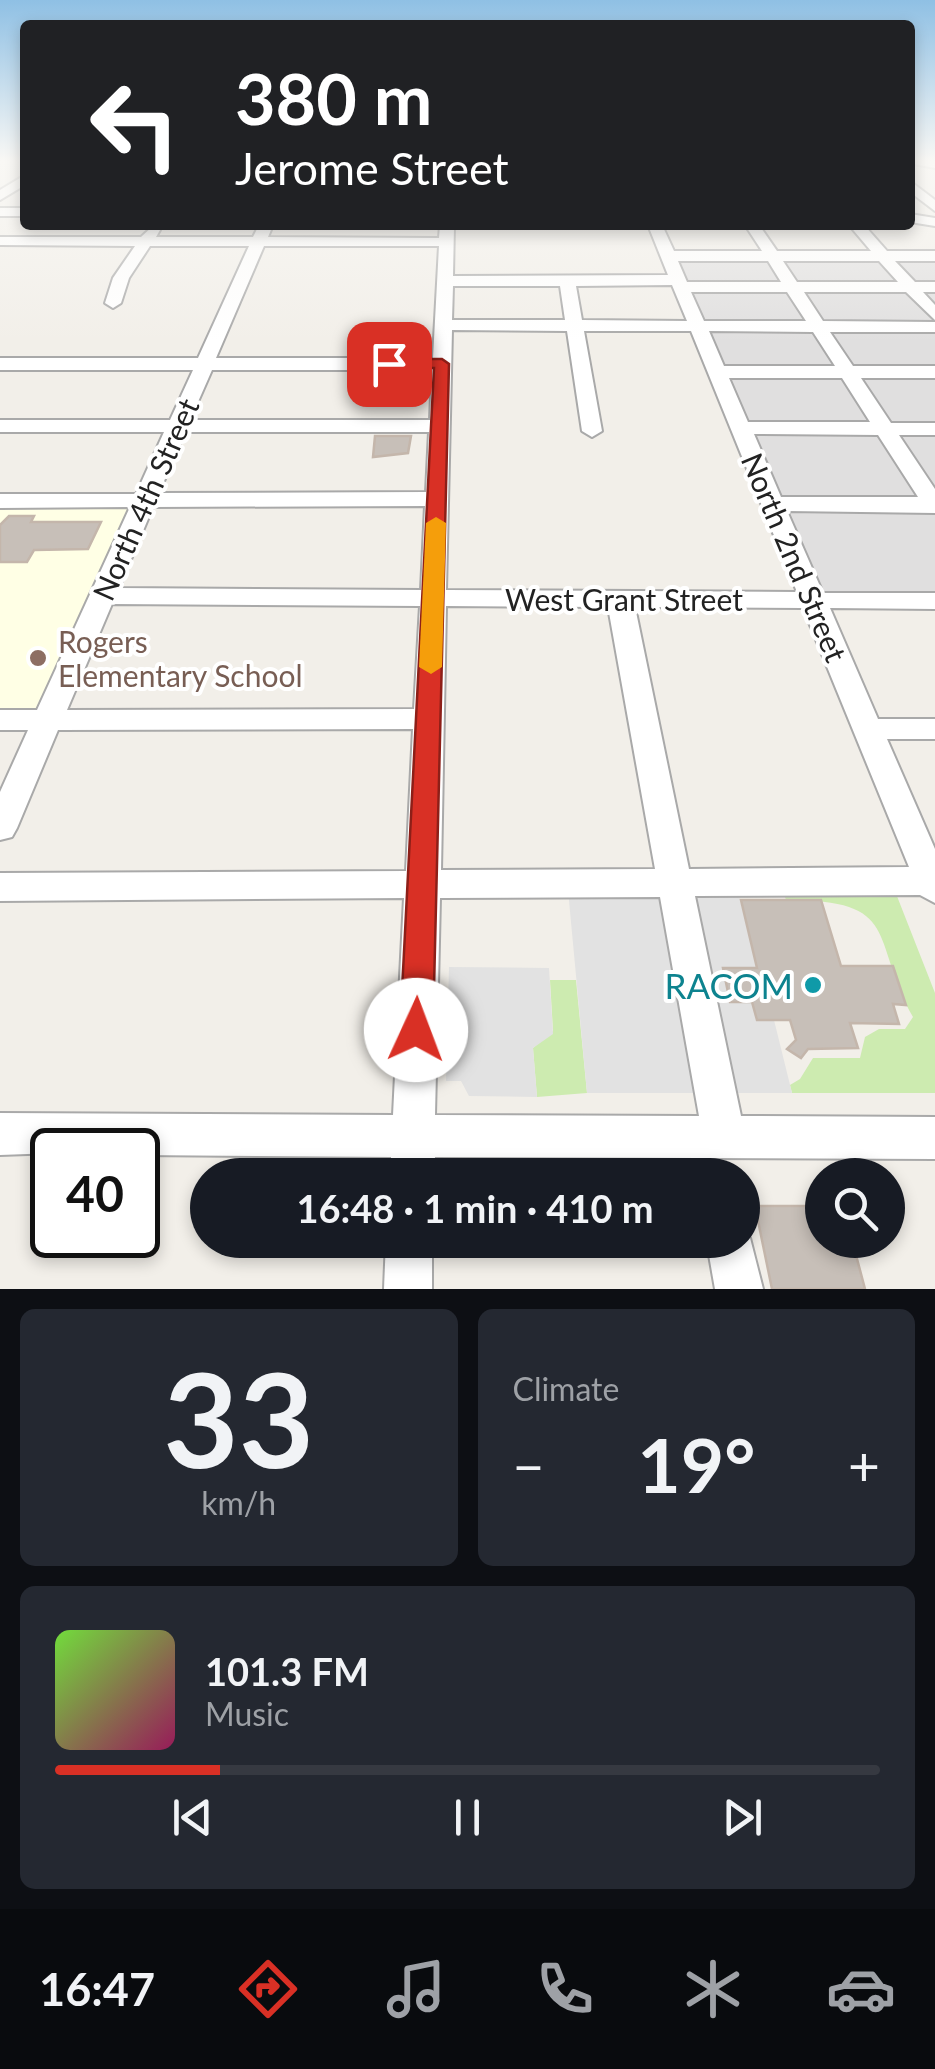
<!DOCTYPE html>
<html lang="en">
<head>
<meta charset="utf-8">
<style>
  body { margin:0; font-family:Lato,sans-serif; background:#242831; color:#f1f3f6; height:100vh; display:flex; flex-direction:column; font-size:38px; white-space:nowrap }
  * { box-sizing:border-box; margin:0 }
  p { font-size:32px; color:#9ea1a6 }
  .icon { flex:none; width:55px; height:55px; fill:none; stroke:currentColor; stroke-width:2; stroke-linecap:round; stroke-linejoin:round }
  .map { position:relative; height:1289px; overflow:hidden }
  .panel { display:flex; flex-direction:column; gap:20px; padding:20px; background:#0d0f14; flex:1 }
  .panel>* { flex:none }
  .top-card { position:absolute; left:20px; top:20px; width:895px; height:210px; border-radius:10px; box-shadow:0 5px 15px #0003; background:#202124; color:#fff; overflow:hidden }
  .fabs { position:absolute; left:805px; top:1158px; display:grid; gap:20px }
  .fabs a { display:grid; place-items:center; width:100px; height:100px; border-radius:50%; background:#171b24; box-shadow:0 5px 15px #0003; font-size:50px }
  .speed { position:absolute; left:30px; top:1128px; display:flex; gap:20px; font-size:50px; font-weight:700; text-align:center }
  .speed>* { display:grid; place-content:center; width:130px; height:130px; border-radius:50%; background:#171b24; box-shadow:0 5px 15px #0003; line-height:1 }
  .speed .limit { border:5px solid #111; border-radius:15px; background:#fff; color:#111 }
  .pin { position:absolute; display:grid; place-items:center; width:85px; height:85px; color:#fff; margin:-42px; border-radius:20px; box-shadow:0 5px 15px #0006 }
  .me { position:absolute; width:110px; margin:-55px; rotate:2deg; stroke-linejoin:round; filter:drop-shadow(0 0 8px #0008) }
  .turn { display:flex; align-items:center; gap:35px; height:210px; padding:0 50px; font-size:45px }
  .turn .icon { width:130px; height:130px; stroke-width:2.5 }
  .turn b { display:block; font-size:70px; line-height:85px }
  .big { font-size:75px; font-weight:700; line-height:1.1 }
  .panel .widget { flex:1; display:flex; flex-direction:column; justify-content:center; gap:15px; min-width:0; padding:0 35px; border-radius:15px; background:#242831 }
  .panel .dial { align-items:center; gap:0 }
  .dial b { font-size:130px; line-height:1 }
  .song { display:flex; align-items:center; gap:30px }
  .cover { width:120px; height:120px; border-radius:15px; background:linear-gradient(135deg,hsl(100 70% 55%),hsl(330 70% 35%)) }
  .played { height:10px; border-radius:5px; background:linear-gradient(90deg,#d93025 20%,#363941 20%) }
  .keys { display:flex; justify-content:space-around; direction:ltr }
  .heat { display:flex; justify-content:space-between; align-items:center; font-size:55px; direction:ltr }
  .panel .tiles { flex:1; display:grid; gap:20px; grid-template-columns:1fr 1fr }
  .widget:last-child { grid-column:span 2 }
  .trip { position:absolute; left:190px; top:1158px; width:570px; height:100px; border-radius:50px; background:#171b24; box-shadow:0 5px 15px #0003; font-weight:700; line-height:100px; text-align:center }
  .menu { display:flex; height:160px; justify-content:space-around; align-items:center; background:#090b0e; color:#9ea1a6 }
  .menu .icon { width:70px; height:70px }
  .menu .active { color:#d93025 }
  .menu b { font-size:45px; color:#f1f3f6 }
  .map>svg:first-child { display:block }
</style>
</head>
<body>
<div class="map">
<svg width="935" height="1289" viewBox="0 0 935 1289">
  <rect width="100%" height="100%" fill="#f2efe9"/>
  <path fill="#e0dfdf" d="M668,256h267v345l-122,-1z"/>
  <path fill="#ffffe5" d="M0,501h145l-96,219h-49z"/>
  <g fill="#cdebb0">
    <path d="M893,886l42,107v100h-143l-2,-8 10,-6 13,-21h47l5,-21 14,-8h26l8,-12c-44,-80 -10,-117 -127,-117l-4,-13z"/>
    <path d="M550,980h26l11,113 -50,4 -4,-49 20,-17z"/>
  </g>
  <g fill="#e2e2e2">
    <path d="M737,888l20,80 -5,34 5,18h17l18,73h-205l-19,-203z"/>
    <path d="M449,967l100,1 4,66 -20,14 4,49 -68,-1 -8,-15h-15z"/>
  </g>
  <g fill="#c7bfb8" stroke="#c4b6ab" stroke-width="2.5">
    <path d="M375,436h36l-3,17 -35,4z"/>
    <path d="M9,516h25l-3,6h70l-13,27 -54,1 -7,12h-27v-37z"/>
    <path d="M741,900h80l20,66h52l13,39 -13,-1 6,20 -49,-1 8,25 -50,1 -7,9 -14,-9 9,-9 -6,-20h-33l-5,-18h-22l-7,-34h34z"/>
    <path d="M755,1206h67v34h30l13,49h-93z"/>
  </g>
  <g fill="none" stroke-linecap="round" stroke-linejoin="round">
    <defs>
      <g id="minor">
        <path d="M912,161h23v7l-21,-4z"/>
        <path d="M25,175v10l-25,15v-10z"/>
        <path d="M910,181l25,19v11l-25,-19z"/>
        <rect x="0" y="208" width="25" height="8"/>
        <path d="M910,214l25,4v8l-25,-4z"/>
        <path d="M259,225h14l-5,12 171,1 1,-13h14l-1,51 215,-1 -20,-50h14l12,26h88l-17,-26h14l18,26h94l-22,-26h15l23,26h48v10h-40l20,21h20v10h-12l12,13v15l-29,-28h-102l19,29 112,1v10h-105l23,34h82v12h-74l30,45h44v12h-36l36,54v24l-148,-2 36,82h112v16l-105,-1 48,111h57v20h-48l48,110v54l-15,-8 -225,1 46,220 194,1v42l-500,-2 -1,18h-44l1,-18 -253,-2v-5l-138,5v-42l393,2 11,-217 -404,3v-28l406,-2 7,-142 -355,1 -41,98 -5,9 -12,3v-48l28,-62h-28v-20h37l93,-203 -130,1v-14h136l28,-62h-164v-12h170l23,-50h-193v-12h198l51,-112h-99l-21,32 -8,25 -8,5 -8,-5 8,-25 22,-32 -135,-1v-8h141l12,-11 7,4 -4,7h97zM264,246h175l-6,112h-217zM678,261h90l13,21h-94zM783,261h96l19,21h-101zM672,285l15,36 -105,-1 -6,-34zM453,286h107l5,34h-113zM691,292h96l19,29h-102zM452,330l115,1 15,100 10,6 10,-6 -18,-100h107l106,261 -351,-2zM709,331l104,1 22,34h-111zM212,370h220l-2,50h-240zM729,378h113l28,44h-122zM185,432h244l-3,60 -267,1zM754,434l124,1 40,62h-137zM425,506l-4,84 -302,-2 34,-81zM112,604l308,2 -6,103 -347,1zM446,606l162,1 47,262 -214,1zM635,607l168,1 106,259 -220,2zM660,897l39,219 -264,-1 5,-217z"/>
        <path d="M742,1235l8,3 13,51h-48l-6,-34 7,-15h26z"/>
        <path d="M386,1240h46v49h-48z"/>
      </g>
    </defs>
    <use href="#minor" stroke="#a9a9a9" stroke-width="4"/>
    <use href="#minor" fill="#fff" fill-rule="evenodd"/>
  </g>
  <linearGradient id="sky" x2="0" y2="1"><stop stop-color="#8fc0e4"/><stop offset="0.47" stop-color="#f9f8f5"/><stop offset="1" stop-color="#f9f8f5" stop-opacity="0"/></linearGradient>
  <rect width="935" height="342" fill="url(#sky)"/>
  <path fill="#d93025" stroke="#8d1f18" stroke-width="2.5" d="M442,359l7,5 -16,666 -5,10 -12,4 -11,-4 -5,-10 34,-662h-45l-8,-4 8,-5z"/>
  <path fill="#f59e0b" d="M436,517l10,6 -4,144 -11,7 -12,-7 7,-144z"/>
  <circle fill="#8d6e63" stroke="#fff" stroke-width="4" cx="38" cy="658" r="10"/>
  <circle fill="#0f9aa8" stroke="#fff" stroke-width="4" cx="813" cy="985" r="10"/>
  <g text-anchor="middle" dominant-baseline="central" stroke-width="8" stroke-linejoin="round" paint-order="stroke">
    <g font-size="30" fill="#222" stroke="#fff">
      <text transform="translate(145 499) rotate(-66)">North 4th Street</text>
      <text transform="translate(795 557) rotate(67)">North 2nd Street</text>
      <text x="624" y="599">West Grant Street</text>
    </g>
    <g font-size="30" fill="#785e54" stroke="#fff" text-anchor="start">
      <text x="58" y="641">Rogers<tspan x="58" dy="34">Elementary School</tspan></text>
    </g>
    <g font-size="35" fill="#0d838f" stroke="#fff" text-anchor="end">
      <text x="793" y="985">RACOM</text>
    </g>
  </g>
</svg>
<div class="fabs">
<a><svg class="icon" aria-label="search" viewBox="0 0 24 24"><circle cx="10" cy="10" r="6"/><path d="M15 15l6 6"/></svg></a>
</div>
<div class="speed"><div class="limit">40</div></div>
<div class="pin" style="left:389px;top:364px;background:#d93025"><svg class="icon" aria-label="arrive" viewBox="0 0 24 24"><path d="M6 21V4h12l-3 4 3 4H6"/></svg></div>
<svg class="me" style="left:416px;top:1030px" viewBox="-20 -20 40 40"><circle r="19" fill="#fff"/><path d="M0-13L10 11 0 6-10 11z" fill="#d93025"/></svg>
<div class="trip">16:48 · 1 min · 410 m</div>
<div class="top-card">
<div class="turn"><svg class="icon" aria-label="left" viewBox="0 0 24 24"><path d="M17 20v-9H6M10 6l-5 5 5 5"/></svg><div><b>380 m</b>Jerome Street</div></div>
</div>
</div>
<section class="panel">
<div class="tiles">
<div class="widget dial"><b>33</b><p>km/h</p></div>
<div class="widget"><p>Climate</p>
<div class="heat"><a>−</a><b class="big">19°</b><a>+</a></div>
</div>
<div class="widget">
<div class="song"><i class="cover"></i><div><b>101.3 FM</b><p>Music</p></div></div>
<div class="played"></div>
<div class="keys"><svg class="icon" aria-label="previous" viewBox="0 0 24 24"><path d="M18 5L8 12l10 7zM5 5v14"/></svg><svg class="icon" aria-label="pause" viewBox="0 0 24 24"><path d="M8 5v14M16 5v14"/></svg><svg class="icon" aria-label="next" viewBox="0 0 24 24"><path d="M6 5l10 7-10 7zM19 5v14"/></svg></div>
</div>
</div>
</section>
<nav class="menu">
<b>16:47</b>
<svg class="icon active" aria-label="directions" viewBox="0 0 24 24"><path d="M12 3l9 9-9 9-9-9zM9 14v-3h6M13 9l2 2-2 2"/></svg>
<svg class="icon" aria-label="music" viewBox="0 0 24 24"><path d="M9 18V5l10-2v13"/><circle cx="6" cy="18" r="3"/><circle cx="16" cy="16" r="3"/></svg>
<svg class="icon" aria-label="phone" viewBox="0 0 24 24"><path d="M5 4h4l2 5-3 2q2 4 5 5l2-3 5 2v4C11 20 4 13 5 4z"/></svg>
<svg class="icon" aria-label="climate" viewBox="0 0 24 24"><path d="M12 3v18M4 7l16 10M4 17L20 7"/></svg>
<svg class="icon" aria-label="car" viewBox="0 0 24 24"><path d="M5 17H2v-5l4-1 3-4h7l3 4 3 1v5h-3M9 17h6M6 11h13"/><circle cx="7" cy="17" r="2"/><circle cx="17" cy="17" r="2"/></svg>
</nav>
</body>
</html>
